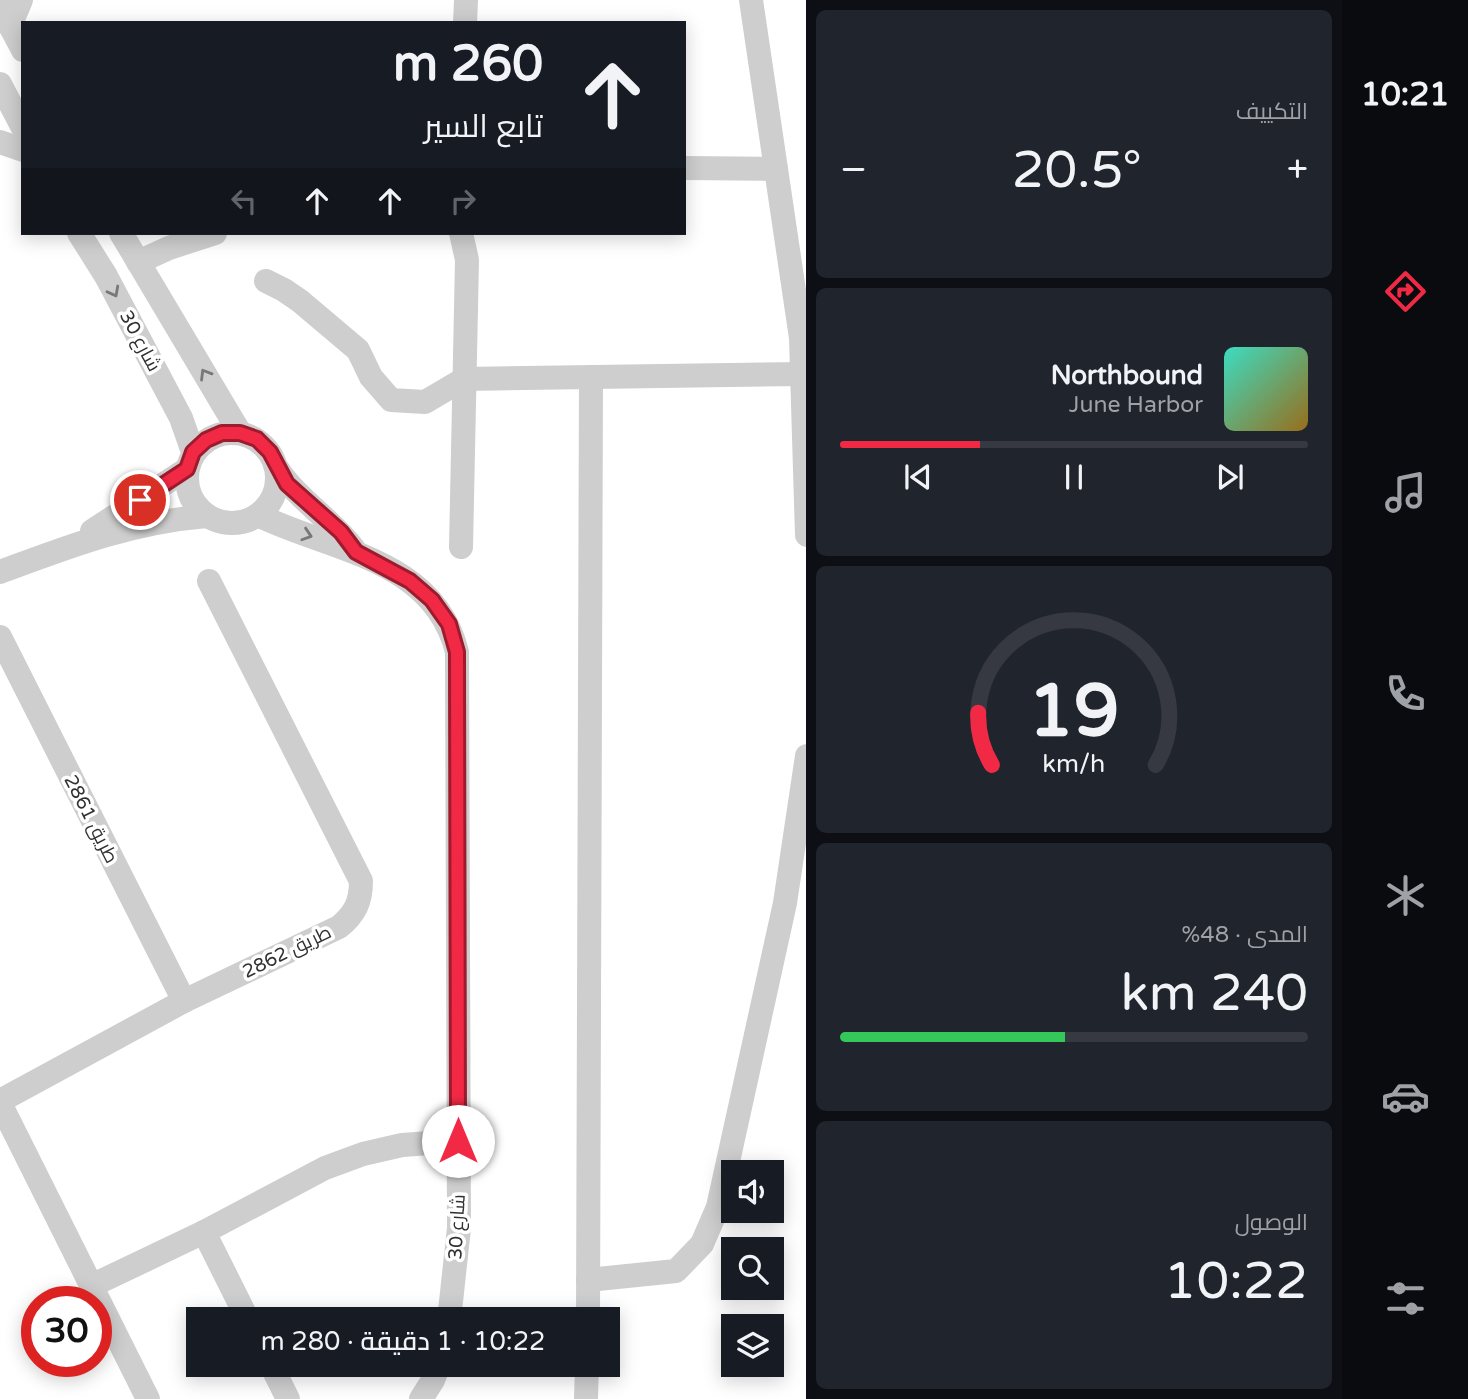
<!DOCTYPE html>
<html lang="ar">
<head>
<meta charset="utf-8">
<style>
  body { margin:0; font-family:"Varela Round",Cairo,sans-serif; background:#20242c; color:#f1f3f6; direction:rtl; height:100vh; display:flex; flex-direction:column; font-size:26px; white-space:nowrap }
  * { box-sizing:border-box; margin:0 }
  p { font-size:23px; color:#9ea1a6 }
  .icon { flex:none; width:38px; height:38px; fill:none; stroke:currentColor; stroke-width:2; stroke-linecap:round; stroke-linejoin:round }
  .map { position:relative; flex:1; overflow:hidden; direction:ltr }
  .drawer { display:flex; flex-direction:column; gap:10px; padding:10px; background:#0d0f14; width:536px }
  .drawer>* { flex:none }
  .top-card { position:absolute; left:21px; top:21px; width:665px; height:214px; border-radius:0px; box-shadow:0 4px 18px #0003; direction:rtl; background:#171b24; color:#f1f3f6; overflow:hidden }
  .buttons { position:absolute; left:721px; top:1160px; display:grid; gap:14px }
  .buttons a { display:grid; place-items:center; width:63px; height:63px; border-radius:0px; background:#171b24; box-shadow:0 4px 18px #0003; font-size:35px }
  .speed { position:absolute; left:21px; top:1286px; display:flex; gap:14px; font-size:35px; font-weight:700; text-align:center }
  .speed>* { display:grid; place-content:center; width:91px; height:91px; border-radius:50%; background:#171b24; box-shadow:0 4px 18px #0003; line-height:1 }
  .speed .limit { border:10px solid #d22; background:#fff; color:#111 }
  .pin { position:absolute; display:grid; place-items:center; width:60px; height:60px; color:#fff; margin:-30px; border:4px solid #fff; border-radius:50%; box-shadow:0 2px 7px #0007 }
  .me { position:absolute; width:77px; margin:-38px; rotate:0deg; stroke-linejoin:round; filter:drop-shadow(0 0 5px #0008) }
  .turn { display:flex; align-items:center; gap:24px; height:147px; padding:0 28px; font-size:32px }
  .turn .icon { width:91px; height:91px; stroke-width:2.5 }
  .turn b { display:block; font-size:49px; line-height:60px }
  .lanes { display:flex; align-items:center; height:66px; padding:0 28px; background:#0003; justify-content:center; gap:35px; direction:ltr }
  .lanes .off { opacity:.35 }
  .big { font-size:52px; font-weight:600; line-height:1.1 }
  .drawer .widget { flex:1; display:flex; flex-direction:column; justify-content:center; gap:10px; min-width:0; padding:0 24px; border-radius:10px; background:#20242c }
  .drawer .dial { align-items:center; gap:0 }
  .dial svg { height:182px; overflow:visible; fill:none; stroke:#363941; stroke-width:7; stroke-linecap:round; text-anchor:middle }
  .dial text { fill:#f1f3f6; stroke:none }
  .song { display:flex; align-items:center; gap:21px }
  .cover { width:84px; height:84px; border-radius:10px; background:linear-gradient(135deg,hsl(170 70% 55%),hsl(40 70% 35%)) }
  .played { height:7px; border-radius:4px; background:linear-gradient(90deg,#f22945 30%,#363941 30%) }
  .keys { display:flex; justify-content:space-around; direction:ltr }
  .heat { display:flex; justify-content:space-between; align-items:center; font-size:38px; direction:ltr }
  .charge { height:10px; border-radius:5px; background:linear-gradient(90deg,#34c759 48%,#363941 0) }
  .trip { position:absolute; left:186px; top:1307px; width:434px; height:70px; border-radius:0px; background:#171b24; box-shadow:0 4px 18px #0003; font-weight:600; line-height:70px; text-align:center; direction:rtl }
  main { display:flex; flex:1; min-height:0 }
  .dock { display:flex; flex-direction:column; width:126px; justify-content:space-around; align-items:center; background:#090b0e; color:#9ea1a6 }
  .dock .icon { width:49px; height:49px }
  .dock .current { color:#f22945 }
  .dock b { font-size:32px; color:#f1f3f6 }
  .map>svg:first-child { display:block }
</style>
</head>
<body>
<main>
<nav class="dock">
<b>10:21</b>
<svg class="icon current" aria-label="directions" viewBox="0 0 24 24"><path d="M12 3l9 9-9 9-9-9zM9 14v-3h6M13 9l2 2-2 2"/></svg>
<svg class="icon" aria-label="music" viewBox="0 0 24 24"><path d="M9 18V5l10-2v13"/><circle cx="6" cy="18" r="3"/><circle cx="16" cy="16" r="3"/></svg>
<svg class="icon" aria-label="phone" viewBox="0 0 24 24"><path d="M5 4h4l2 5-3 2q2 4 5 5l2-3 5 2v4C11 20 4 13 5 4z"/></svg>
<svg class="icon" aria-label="climate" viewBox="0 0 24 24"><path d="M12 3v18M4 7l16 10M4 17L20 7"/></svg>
<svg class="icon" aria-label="car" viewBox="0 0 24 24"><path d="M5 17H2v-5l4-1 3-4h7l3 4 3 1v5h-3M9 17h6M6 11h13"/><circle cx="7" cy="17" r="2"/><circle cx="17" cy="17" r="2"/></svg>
<svg class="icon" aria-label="filters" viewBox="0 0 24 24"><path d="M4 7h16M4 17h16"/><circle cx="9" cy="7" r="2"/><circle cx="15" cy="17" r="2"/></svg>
</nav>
<section class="drawer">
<div class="widget"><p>التكييف</p>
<div class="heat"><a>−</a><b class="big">20.5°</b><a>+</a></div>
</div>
<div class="widget">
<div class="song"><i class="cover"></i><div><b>Northbound</b><p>June Harbor</p></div></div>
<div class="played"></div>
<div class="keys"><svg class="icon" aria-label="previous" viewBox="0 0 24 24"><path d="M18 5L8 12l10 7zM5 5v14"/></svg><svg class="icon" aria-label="pause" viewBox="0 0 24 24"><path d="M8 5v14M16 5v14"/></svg><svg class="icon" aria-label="next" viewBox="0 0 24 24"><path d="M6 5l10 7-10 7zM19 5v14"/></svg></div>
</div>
<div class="widget dial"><svg viewBox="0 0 100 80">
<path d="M14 69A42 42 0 1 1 86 69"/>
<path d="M14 69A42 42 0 0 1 8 46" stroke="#f22945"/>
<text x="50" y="56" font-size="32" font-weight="700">19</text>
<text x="50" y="72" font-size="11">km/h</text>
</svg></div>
<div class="widget"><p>المدى · 48%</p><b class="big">240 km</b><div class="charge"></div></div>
<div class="widget"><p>الوصول</p><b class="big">10:22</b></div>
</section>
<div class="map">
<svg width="807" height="1399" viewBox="0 0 807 1399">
  <rect width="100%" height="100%" fill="#fff"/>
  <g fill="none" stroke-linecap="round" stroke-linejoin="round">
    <g stroke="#cecece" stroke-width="24">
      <path d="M751,0l50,338 6,197"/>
      <path d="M0,7l23,43"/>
      <path d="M465,23l1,-23"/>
      <path d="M10,26l11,-26"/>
      <path d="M0,84l23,44"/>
      <path d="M0,142l23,8"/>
      <path d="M684,168l92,1"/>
      <path d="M79,233l27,43 75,142 12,34"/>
      <path d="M121,233l119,200"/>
      <path d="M138,262l31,-14 46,-15"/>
      <path d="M266,281l18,9 16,11 58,49 13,27 20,23 34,2 39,-23 338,-5"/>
      <circle cx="232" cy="478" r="45"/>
      <path d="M277,468c21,32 54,51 77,81"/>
      <path d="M258,515c73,36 176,43 199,137l2,576 -10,92"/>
      <path d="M92,531l95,-62"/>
      <path d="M461,547l6,-287 -6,-27"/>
      <path d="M0,572c70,-26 132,-50 207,-56"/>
      <path d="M0,637l184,364"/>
      <path d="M0,1101l184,-100 155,-74c16,-13 22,-25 22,-46l-152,-300"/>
      <path d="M0,1103l148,296"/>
      <path d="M204,1232l44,88"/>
      <path d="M588,1280l88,-9 26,-27 16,-37 67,-304 22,-147"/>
      <path d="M91,1286l113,-54 121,-64 38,-14 39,-9 56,-4"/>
      <path d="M588,1320l3,-943"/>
      <path d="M271,1365l17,34"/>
      <path d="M421,1399l12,-19 6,-15"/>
      <path d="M586,1399l1,-34"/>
    </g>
  </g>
  <defs><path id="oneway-chevron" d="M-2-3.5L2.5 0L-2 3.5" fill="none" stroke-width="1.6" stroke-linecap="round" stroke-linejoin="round" transform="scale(1.75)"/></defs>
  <g stroke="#787878">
    <use href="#oneway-chevron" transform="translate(114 292) rotate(62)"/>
    <use href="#oneway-chevron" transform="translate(205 374) rotate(-121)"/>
    <use href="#oneway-chevron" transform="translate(307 535) rotate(18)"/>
  </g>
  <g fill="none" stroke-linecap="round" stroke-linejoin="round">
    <defs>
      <path id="route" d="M140,500l47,-31 6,-17 13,-12 16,-7h18l17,6 13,13 17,32 54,48 15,20 54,29 22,19 17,24 8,28 1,489"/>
    </defs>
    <use href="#route" stroke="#9d1b2d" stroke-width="18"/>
    <use href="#route" stroke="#f22945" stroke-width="12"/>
  </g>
  <g text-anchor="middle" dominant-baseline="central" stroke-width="7" stroke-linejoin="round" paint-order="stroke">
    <g font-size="19" fill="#313131" stroke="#fff">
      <text transform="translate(140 341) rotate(62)">شارع 30</text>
      <text transform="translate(91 819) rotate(63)">طريق 2861</text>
      <text transform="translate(287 952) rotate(-26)">طريق 2862</text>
      <text transform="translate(457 1227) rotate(-87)">شارع 30</text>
    </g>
  </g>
</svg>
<div class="buttons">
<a><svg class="icon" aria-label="sound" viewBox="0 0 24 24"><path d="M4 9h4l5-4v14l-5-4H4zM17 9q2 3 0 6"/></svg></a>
<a><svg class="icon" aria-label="search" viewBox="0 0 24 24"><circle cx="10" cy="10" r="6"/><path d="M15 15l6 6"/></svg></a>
<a><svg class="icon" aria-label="layers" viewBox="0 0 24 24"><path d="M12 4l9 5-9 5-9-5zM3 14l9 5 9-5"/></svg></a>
</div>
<div class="speed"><div class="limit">30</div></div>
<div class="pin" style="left:140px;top:500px;background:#d93025"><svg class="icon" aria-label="arrive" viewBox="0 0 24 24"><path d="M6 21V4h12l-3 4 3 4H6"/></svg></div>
<svg class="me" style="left:458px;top:1141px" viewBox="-20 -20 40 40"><circle r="19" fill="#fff"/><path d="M0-13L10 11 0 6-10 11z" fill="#f22945"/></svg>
<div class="trip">10:22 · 1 دقيقة · 280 m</div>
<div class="top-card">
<div class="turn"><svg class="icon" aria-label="ahead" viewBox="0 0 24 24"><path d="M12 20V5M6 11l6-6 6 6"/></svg><div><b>260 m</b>تابع السير</div></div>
<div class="lanes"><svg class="icon off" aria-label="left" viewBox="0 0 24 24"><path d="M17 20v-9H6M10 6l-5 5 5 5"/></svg><svg class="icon" aria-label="ahead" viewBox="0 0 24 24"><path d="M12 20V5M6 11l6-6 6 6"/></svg><svg class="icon" aria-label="ahead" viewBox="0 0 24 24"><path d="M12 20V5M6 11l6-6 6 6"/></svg><svg class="icon off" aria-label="right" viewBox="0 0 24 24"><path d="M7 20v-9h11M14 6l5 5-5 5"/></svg></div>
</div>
</div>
</main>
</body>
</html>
